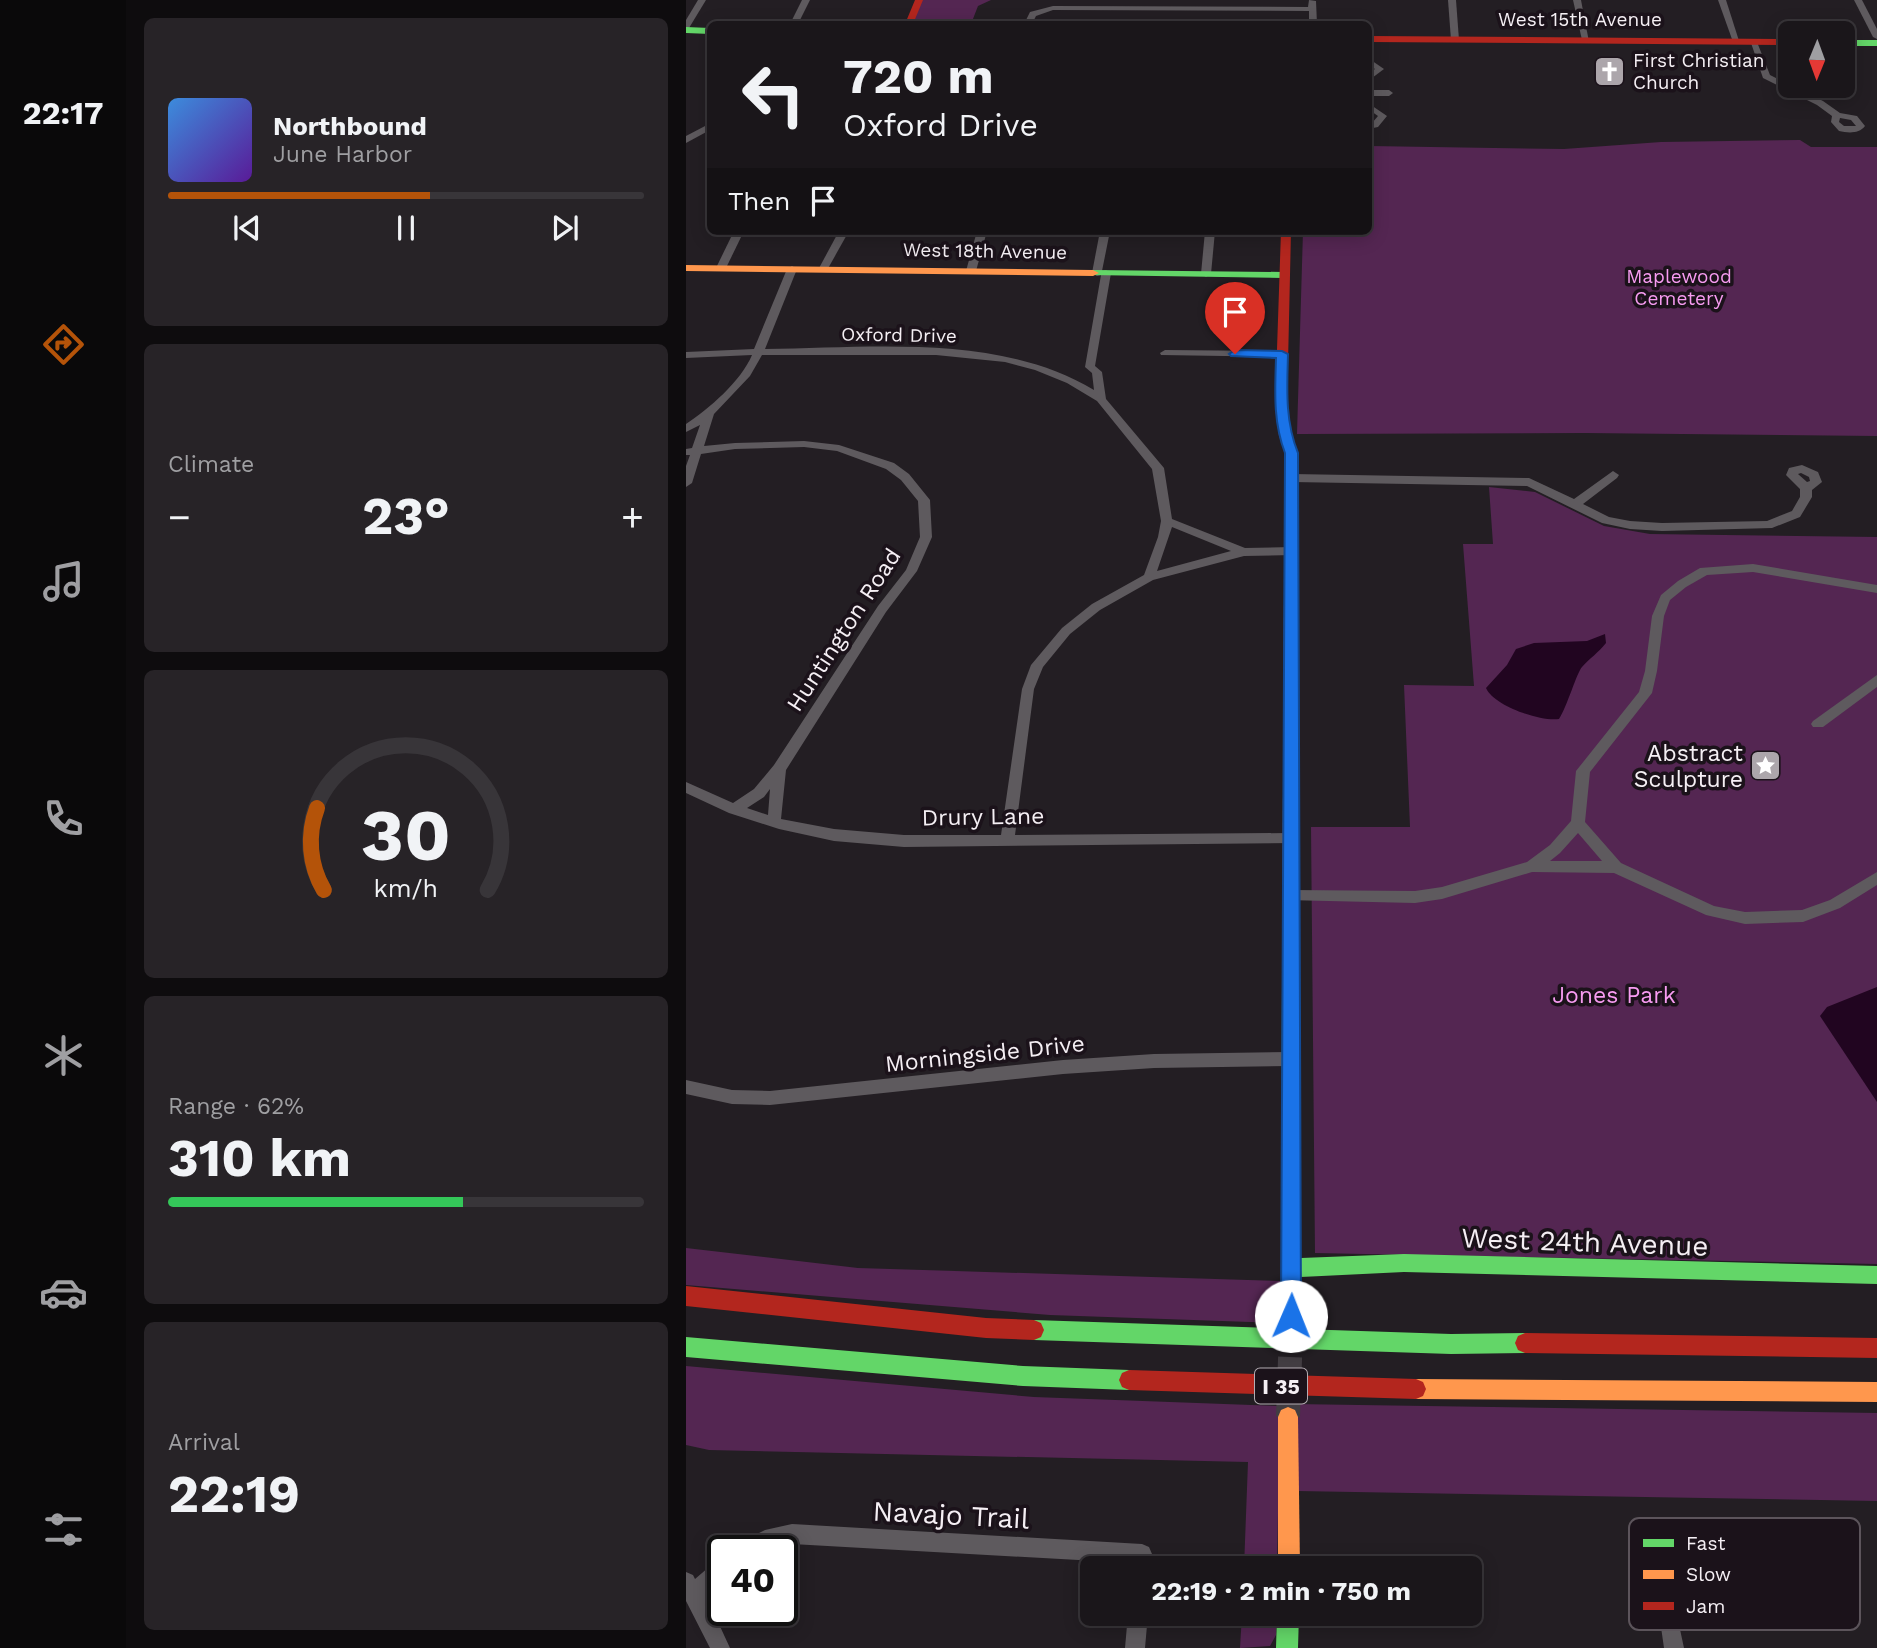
<!DOCTYPE html>
<html lang="en">
<head>
<meta charset="utf-8">
<style>
  body { margin:0; font-family:"Work Sans",sans-serif; background:#272327; color:#f1f3f6; height:100vh; display:flex; flex-direction:column; font-size:26px; white-space:nowrap }
  * { box-sizing:border-box; margin:0 }
  p { font-size:23px; color:#9f9fa2 }
  .icon { flex:none; width:38px; height:38px; fill:none; stroke:currentColor; stroke-width:2; stroke-linecap:round; stroke-linejoin:round }
  .map { position:relative; flex:1; overflow:hidden }
  .sheet { display:flex; flex-direction:column; gap:18px; padding:18px; background:#0e0c0e; width:560px }
  .sheet>* { flex:none }
  .top-card { position:absolute; left:21px; top:21px; width:665px; height:214px; border-radius:10px; box-shadow:0 4px 18px #0003,0 0 0 2px #383539; background:#1a161a; color:#f1f3f6; overflow:hidden }
  .needle { width:46px; rotate:181deg }
  .tools { position:absolute; left:1092px; top:21px; display:grid; gap:14px }
  .tools a { display:grid; place-items:center; width:77px; height:77px; border-radius:10px; background:#1a161a; box-shadow:0 4px 18px #0003,0 0 0 2px #383539; font-size:35px }
  .speed { position:absolute; left:21px; top:1535px; display:flex; gap:14px; font-size:35px; font-weight:700; text-align:center }
  .speed>* { display:grid; place-content:center; width:91px; height:91px; border-radius:50%; background:#1a161a; box-shadow:0 4px 18px #0003,0 0 0 2px #383539; line-height:1 }
  .speed .limit { border:4px solid #111; border-radius:10px; background:#fff; color:#111 }
  .pin { position:absolute; display:grid; place-items:center; width:60px; height:60px; color:#fff; margin:-72px -30px; border-radius:50% 50% 50% 0; rotate:-45deg; box-shadow:0 0 7px #0007 }
  .pin .icon { rotate:45deg }
  .me { position:absolute; width:77px; margin:-38px; rotate:1deg; stroke-linejoin:round; filter:drop-shadow(0 0 5px #0008) }
  .turn { display:flex; align-items:center; gap:24px; height:147px; padding:0 21px; font-size:32px }
  .turn .icon { width:91px; height:91px; stroke-width:2.5 }
  .turn b { display:block; font-size:49px; line-height:60px }
  .then { display:flex; align-items:center; height:66px; padding:0 21px; background:#0003; gap:14px; font-size:26px }
  .big { font-size:52px; font-weight:700; line-height:1.1 }
  .sheet .tile { flex:1; display:flex; flex-direction:column; justify-content:center; gap:10px; min-width:0; padding:0 24px; border-radius:10px; background:#272327 }
  .sheet .dial { align-items:center; gap:0 }
  .dial svg { height:182px; overflow:visible; fill:none; stroke:#383539; stroke-width:7; stroke-linecap:round; text-anchor:middle }
  .dial text { fill:#f1f3f6; stroke:none }
  .song { display:flex; align-items:center; gap:21px }
  .cover { width:84px; height:84px; border-radius:10px; background:linear-gradient(135deg,hsl(210 70% 55%),hsl(270 70% 35%)) }
  .played { height:7px; border-radius:4px; background:linear-gradient(90deg,#b45309 55%,#383539 55%) }
  .keys { display:flex; justify-content:space-around; direction:ltr }
  .heat { display:flex; justify-content:space-between; align-items:center; font-size:38px; direction:ltr }
  .charge { height:10px; border-radius:5px; background:linear-gradient(90deg,#34c759 62%,#383539 0) }
  .trip { position:absolute; left:394px; top:1556px; width:402px; height:70px; border-radius:10px; background:#1a161a; box-shadow:0 4px 18px #0003,0 0 0 2px #383539; font-weight:700; line-height:70px; text-align:center }
  main { display:flex; flex:1; min-height:0 }
  .tabs { display:flex; flex-direction:column; width:126px; justify-content:space-around; align-items:center; background:#0a090a; color:#9f9fa2 }
  .tabs .icon { width:49px; height:49px }
  .tabs .current { color:#b45309 }
  .tabs b { font-size:32px; color:#f1f3f6 }
  .map>svg:first-child { display:block }
</style>
</head>
<body>
<main>
<nav class="tabs">
<b>22:17</b>
<svg class="icon current" aria-label="directions" viewBox="0 0 24 24"><path d="M12 3l9 9-9 9-9-9zM9 14v-3h6M13 9l2 2-2 2"/></svg>
<svg class="icon" aria-label="music" viewBox="0 0 24 24"><path d="M9 18V5l10-2v13"/><circle cx="6" cy="18" r="3"/><circle cx="16" cy="16" r="3"/></svg>
<svg class="icon" aria-label="phone" viewBox="0 0 24 24"><path d="M5 4h4l2 5-3 2q2 4 5 5l2-3 5 2v4C11 20 4 13 5 4z"/></svg>
<svg class="icon" aria-label="climate" viewBox="0 0 24 24"><path d="M12 3v18M4 7l16 10M4 17L20 7"/></svg>
<svg class="icon" aria-label="car" viewBox="0 0 24 24"><path d="M5 17H2v-5l4-1 3-4h7l3 4 3 1v5h-3M9 17h6M6 11h13"/><circle cx="7" cy="17" r="2"/><circle cx="17" cy="17" r="2"/></svg>
<svg class="icon" aria-label="filters" viewBox="0 0 24 24"><path d="M4 7h16M4 17h16"/><circle cx="9" cy="7" r="2"/><circle cx="15" cy="17" r="2"/></svg>
</nav>
<section class="sheet">
<div class="tile">
<div class="song"><i class="cover"></i><div><b>Northbound</b><p>June Harbor</p></div></div>
<div class="played"></div>
<div class="keys"><svg class="icon" aria-label="previous" viewBox="0 0 24 24"><path d="M18 5L8 12l10 7zM5 5v14"/></svg><svg class="icon" aria-label="pause" viewBox="0 0 24 24"><path d="M8 5v14M16 5v14"/></svg><svg class="icon" aria-label="next" viewBox="0 0 24 24"><path d="M6 5l10 7-10 7zM19 5v14"/></svg></div>
</div>
<div class="tile"><p>Climate</p>
<div class="heat"><a>−</a><b class="big">23°</b><a>+</a></div>
</div>
<div class="tile dial"><svg viewBox="0 0 100 80">
<path d="M14 69A42 42 0 1 1 86 69"/>
<path d="M14 69A42 42 0 0 1 11 33" stroke="#b45309"/>
<text x="50" y="56" font-size="32" font-weight="700">30</text>
<text x="50" y="72" font-size="11">km/h</text>
</svg></div>
<div class="tile"><p>Range · 62%</p><b class="big">310 km</b><div class="charge"></div></div>
<div class="tile"><p>Arrival</p><b class="big">22:19</b></div>
</section>
<div class="map">
<svg width="1191" height="1648" viewBox="0 0 1191 1648">
  <rect width="100%" height="100%" fill="#231e23"/>
  <g fill="#542652">
    <path d="M236,0h69l-13,6 -7,18h-59z"/>
    <path d="M1114,140l11,7h66v289l-292,-3 -288,1 6,-203h65l1,-85 195,3 97,-7z"/>
    <path d="M803,487l46,5 69,34 46,8 227,3v727l-562,-11 -4,-426h99l-6,-142 70,1 -11,-142h30z"/>
    <path d="M0,1248l172,20 424,13 -3,42 -229,-8 -364,-30z"/>
    <path d="M0,1366l348,31 246,9 -3,162h-33l4,-106 -539,-12 -23,-5z"/>
    <path d="M607,1404l584,9v88l-580,-10z"/>
    <path d="M556,1614h34v21l-6,11 -30,2z"/>
  </g>
  <g fill="#210520">
    <path d="M919,634l1,9c-8,10 -16,15 -24,24 -5,5 -15,40 -23,52 -18,3 -65,-13 -73,-31l21,-23 9,-16 18,-6 53,-2z"/>
    <path d="M1191,987v115l-57,-86 7,-9z"/>
  </g>
  <path fill="#3c373b" d="M914,63h17l4,18h-16z"/>
  <g fill="none" stroke-linecap="round" stroke-linejoin="round">
    <path stroke="#423d42" stroke-width="24" stroke-dasharray="24 12" stroke-linecap="butt" d="M602,1417l3,-86"/>
    <g fill="#5e5a5e" fill-rule="evenodd">
      <path d="M12,0h8l-17,28h-3v-8z"/>
      <path d="M116,0h8l-12,24h-8z"/>
      <path d="M623,0l7,1 1,23h-8v-13l-256,-1 -17,6 -4,8h-8l6,-12 23,-6 255,1z"/>
      <path d="M762,0h8l3,40 -4,2 -4,-2z"/>
      <path d="M887,0h8l8,42 -7,-2z"/>
      <path d="M1032,0h8l14,44 -7,-2z"/>
      <path d="M1168,0h8l15,29v10l-4,-2z"/>
      <path d="M1064,40l7,2 13,33 53,26 17,12 17,3 8,10c-6,8 -17,7 -26,5l-8,-9 1,-6 -15,-11 -54,-27zM1154,118l11,2 5,6h-12l-5,-4z"/>
      <path d="M682,58l16,11 -16,12v-7l7,-5 -7,-5z"/>
      <path d="M682,90h21l4,3 -4,3h-21z"/>
      <path d="M682,103l19,13 -9,11 -10,2v-6h4l6,-7 -10,-7z"/>
      <path d="M21,125h3v5l-24,13v-7z"/>
      <path d="M48,231h10l-18,37 -8,2 -2,-2z"/>
      <path d="M153,231h10l-23,41h-6l-2,-2z"/>
      <path d="M291,231h10l-11,40 -5,3 -5,-3z"/>
      <path d="M414,231h10l-8,40 4,-1 5,3 -16,93 7,6 4,27 58,69 8,51 73,29 48,-1 6,4 -6,4 -49,1 -91,24 -53,30 -30,24 -27,33 -9,22 -19,146 274,-2 5,2 2,4 -2,4 -390,4 -70,-6 -55,-12 -50,-16 -43,-20v-11l47,21 21,-14 20,-24 104,-159 28,-36 14,-33 -2,-36 -17,-21 -15,-11 -49,-18 -33,-4 -69,2 -34,5 -9,29 -6,4v-21l4,-11h-4v-6l6,-1 8,-23 -14,7v-8c23,-15 55,-43 66,-69l-66,3v-6l68,-3 33,-80 5,-3 5,3 -32,80c107,-1 234,-16 329,41l-2,-17 -7,-6 16,-92 -4,1 -5,-3zM76,355h174l69,7 30,8 32,13 30,18 55,68 9,52 -3,16 -14,38 -52,29 -30,24 -31,37 -9,24 -21,146h-97l-70,-6 -53,-10 5,-49 100,-158 31,-41 15,-34 -2,-37 -21,-26 -15,-11 -55,-18 -35,-4 -69,2 -31,3 10,-32 36,-38zM486,527l59,24 -74,20zM84,789l-2,26 -21,-7 17,-11z"/>
      <path d="M519,231h10l-4,43 -5,3 -5,-3z"/>
      <path d="M479,350l117,1 5,3 -5,3 -121,-2 -1,-2z"/>
      <path d="M1116,465l16,7 4,10 -10,8v7l-12,20 -28,11 -110,3 -32,-2 -28,-6 -75,-37 -235,-4 -6,-4 6,-4 237,4 45,21 39,-28 6,4 -2,3 -34,26 26,13 21,4 32,2 105,-2 25,-10 8,-14v-8l-14,-14 3,-7zM1115,473l8,4 1,4 -3,1 -9,-8z"/>
      <path d="M1067,564l124,21v8l-124,-21 -46,3 -21,12 -16,13 -6,16 -7,55 -5,22 -62,79 -5,50 36,41 93,43 31,6 57,-2 28,-10 47,-28v13l-37,23 -37,14 -58,2 -39,-9 -92,-42 -82,-1 -90,27 -27,4 -130,-3 -2,-4 2,-4 5,-2 125,1 27,-4 85,-25 23,-17 21,-24 5,-50 63,-79 6,-21 7,-55 9,-21 17,-14 22,-13zM892,833l24,28h-52l10,-8z"/>
      <path d="M1191,675v12l-54,40h-10l-2,-3 2,-3z"/>
      <path d="M604,1052l6,2 2,5 -2,5 -6,2 -136,2 -91,6 -293,31 -38,-1 -46,-10v-14l46,10 38,1 293,-31 91,-6z"/>
      <path d="M106,1524l350,20 7,3 3,7 -1,14h-20l1,-5 -340,-19 -27,6h-29l3,-7 26,-13z"/>
      <path d="M37,1558v23l-17,15 24,52h-20l-24,-47v-29l7,3 2,4 21,-18z"/>
      <path d="M442,1614h20l-3,34h-20z"/>
      <path d="M985,1617l7,3 6,28h-20l-3,-21 3,-7z"/>
    </g>
    <g fill="#63d668" fill-rule="evenodd">
      <path d="M0,27l24,1v6l-24,-1z"/>
      <rect x="1157" y="40" width="34" height="6"/>
      <path d="M407,270l190,2 6,3 -6,3 -194,-3v-4z"/>
      <path d="M605,979l6,2 3,5 1,272 103,-4 473,12v18l-473,-12 -103,5v39l-3,7 -7,3 -7,-3 -3,-7 1,-330 3,-5z"/>
      <path d="M348,1320l417,14 74,-1 7,3 3,7 -3,7 -7,3 -74,1 -417,-14 -7,-3 -3,-7 3,-7z"/>
      <path d="M0,1337l337,29 106,4 7,3 3,7 -3,7 -7,3 -106,-4 -337,-29z"/>
      <path d="M591,1614h22l-1,34h-22z"/>
    </g>
    <g fill="#ff974d" fill-rule="evenodd">
      <path d="M0,265l407,5 6,3 -6,3 -407,-5z"/>
      <path d="M605,595l7,5 2,386 -3,5 -6,2 -6,-2 -3,-5 2,-386z"/>
      <path d="M730,1379l461,3v20l-461,-3 -7,-3 -3,-7 3,-7z"/>
      <path d="M602,1407l7,3 3,7 2,151h-22v-151l3,-7z"/>
    </g>
    <g fill="#b3261e" fill-rule="evenodd">
      <path d="M229,0h8l-10,24h-8z"/>
      <path d="M682,36l422,3v6l-422,-3z"/>
      <path d="M595,231h10l-4,177 4,28 6,17 1,147 -7,5 -7,-5 1,-147 -6,-17 -4,-28z"/>
      <path d="M0,1286l300,32 48,2 7,3 3,7 -3,7 -7,3 -48,-2 -300,-32z"/>
      <path d="M839,1333l352,5v20l-352,-5 -7,-3 -3,-7 3,-7z"/>
      <path d="M443,1370l287,9 7,3 3,7 -3,7 -7,3 -287,-9 -7,-3 -3,-7 3,-7z"/>
    </g>
  </g>
  <path fill="#1a73e8" stroke="#114b97" stroke-width="2" d="M549,350l47,1 6,3c-1,35 -3,67 10,99l3,863 -3,7 -7,3 -7,-3 -3,-7 4,-863c-12,-31 -10,-62 -9,-95l-45,-2 -2,-2z"/>
  <defs>
    <symbol id="church-square" viewBox="-11 -11 22 22"><rect x="-9" y="-9" width="18" height="18" rx="4" fill="#aca6ab" stroke="#1b121a"/><path d="M-1.2-6h2.4v3.5h3.3v2.4h-3.3V6h-2.4V-.1h-3.3v-2.4h3.3Z" fill="#fff"/></symbol>
    <symbol id="sight-square" viewBox="-11 -11 22 22"><rect x="-9" y="-9" width="18" height="18" rx="4" fill="#aca6ab" stroke="#1b121a"/><path d="M0-6L1.8-2.2L6-1.7L2.9 1.2L3.7 5.4L0 3.3L-3.7 5.4L-2.9 1.2L-6-1.7L-1.8-2.2Z" fill="#fff"/></symbol>
  </defs>
  <g fill-rule="evenodd">
    <use href="#church-square" x="906" y="54" width="35" height="35"/>
    <use href="#sight-square" x="1062" y="748" width="35" height="35"/>
  </g>
  <g text-anchor="middle" dominant-baseline="central" stroke-width="7" stroke-linejoin="round" paint-order="stroke">
    <g font-size="19" fill="#f5eff4" stroke="#1b121a">
      <text x="894" y="19">West 15th Avenue</text>
      <text transform="translate(299 251) rotate(1)">West 18th Avenue</text>
      <text transform="translate(213 335) rotate(1)">Oxford Drive</text>
    </g>
    <g font-size="19" fill="#f5eff4" stroke="#1b121a" text-anchor="start">
      <text x="947" y="60">First Christian<tspan x="947" dy="22">Church</tspan></text>
    </g>
    <g font-size="19" fill="#f79bf1" stroke="#1b121a">
      <text x="993" y="276">Maplewood<tspan x="993" dy="22">Cemetery</tspan></text>
    </g>
    <rect fill="#1b121a" stroke="#b4adb3" stroke-width="2" x="569" y="1368.5" width="52" height="35" rx="5"/>
    <g font-size="21" font-weight="bold" fill="#f5eff4">
      <text x="595" y="1386">I 35</text>
    </g>
    <g font-size="23" fill="#f5eff4" stroke="#1b121a">
      <text transform="translate(158 630) rotate(-57)">Huntington Road</text>
      <text transform="translate(297 817) rotate(-1)">Drury Lane</text>
      <text transform="translate(299 1054) rotate(-6)">Morningside Drive</text>
    </g>
    <g font-size="23" fill="#f5eff4" stroke="#1b121a" text-anchor="end">
      <text x="1057" y="753">Abstract<tspan x="1057" dy="26">Sculpture</tspan></text>
    </g>
    <g font-size="23" fill="#f79bf1" stroke="#1b121a">
      <text x="928" y="995">Jones Park</text>
    </g>
    <g font-size="28" fill="#f5eff4" stroke="#1b121a">
      <text transform="translate(899 1242) rotate(2)">West 24th Avenue</text>
      <text transform="translate(265 1515) rotate(3)">Navajo Trail</text>
    </g>
  </g>
  <rect x="943" y="1518" width="231" height="112" rx="10" fill="#1b121a" stroke="#5c545b" stroke-width="2"/>
  <rect x="957" y="1539" width="31" height="8" fill="#63d668"/>
  <rect x="957" y="1570" width="31" height="9" fill="#ff974d"/>
  <rect x="957" y="1602" width="31" height="8" fill="#b3261e"/>
  <g font-size="19" fill="#f5eff4">
    <text x="1000" y="1550">Fast</text>
    <text x="1000" y="1581">Slow</text>
    <text x="1000" y="1613">Jam</text>
  </g>
</svg>
<div class="tools">
<a><svg class="needle" viewBox="-14 -14 28 28"><path d="M0-13l5 13h-10z" fill="#e53935"/><path d="M0 13l5-13h-10z" fill="#9f9fa2"/></svg></a>
</div>
<div class="speed"><div class="limit">40</div></div>
<div class="pin" style="left:549px;top:354px;background:#d93025"><svg class="icon" aria-label="arrive" viewBox="0 0 24 24"><path d="M6 21V4h12l-3 4 3 4H6"/></svg></div>
<svg class="me" style="left:605px;top:1316px" viewBox="-20 -20 40 40"><circle r="19" fill="#fff"/><path d="M0-13L10 11 0 6-10 11z" fill="#1a73e8"/></svg>
<div class="trip">22:19 · 2 min · 750 m</div>
<div class="top-card">
<div class="turn"><svg class="icon" aria-label="left" viewBox="0 0 24 24"><path d="M17 20v-9H6M10 6l-5 5 5 5"/></svg><div><b>720 m</b>Oxford Drive</div></div>
<div class="then">Then<svg class="icon" aria-label="arrive" viewBox="0 0 24 24"><path d="M6 21V4h12l-3 4 3 4H6"/></svg></div>
</div>
</div>
</main>
</body>
</html>
